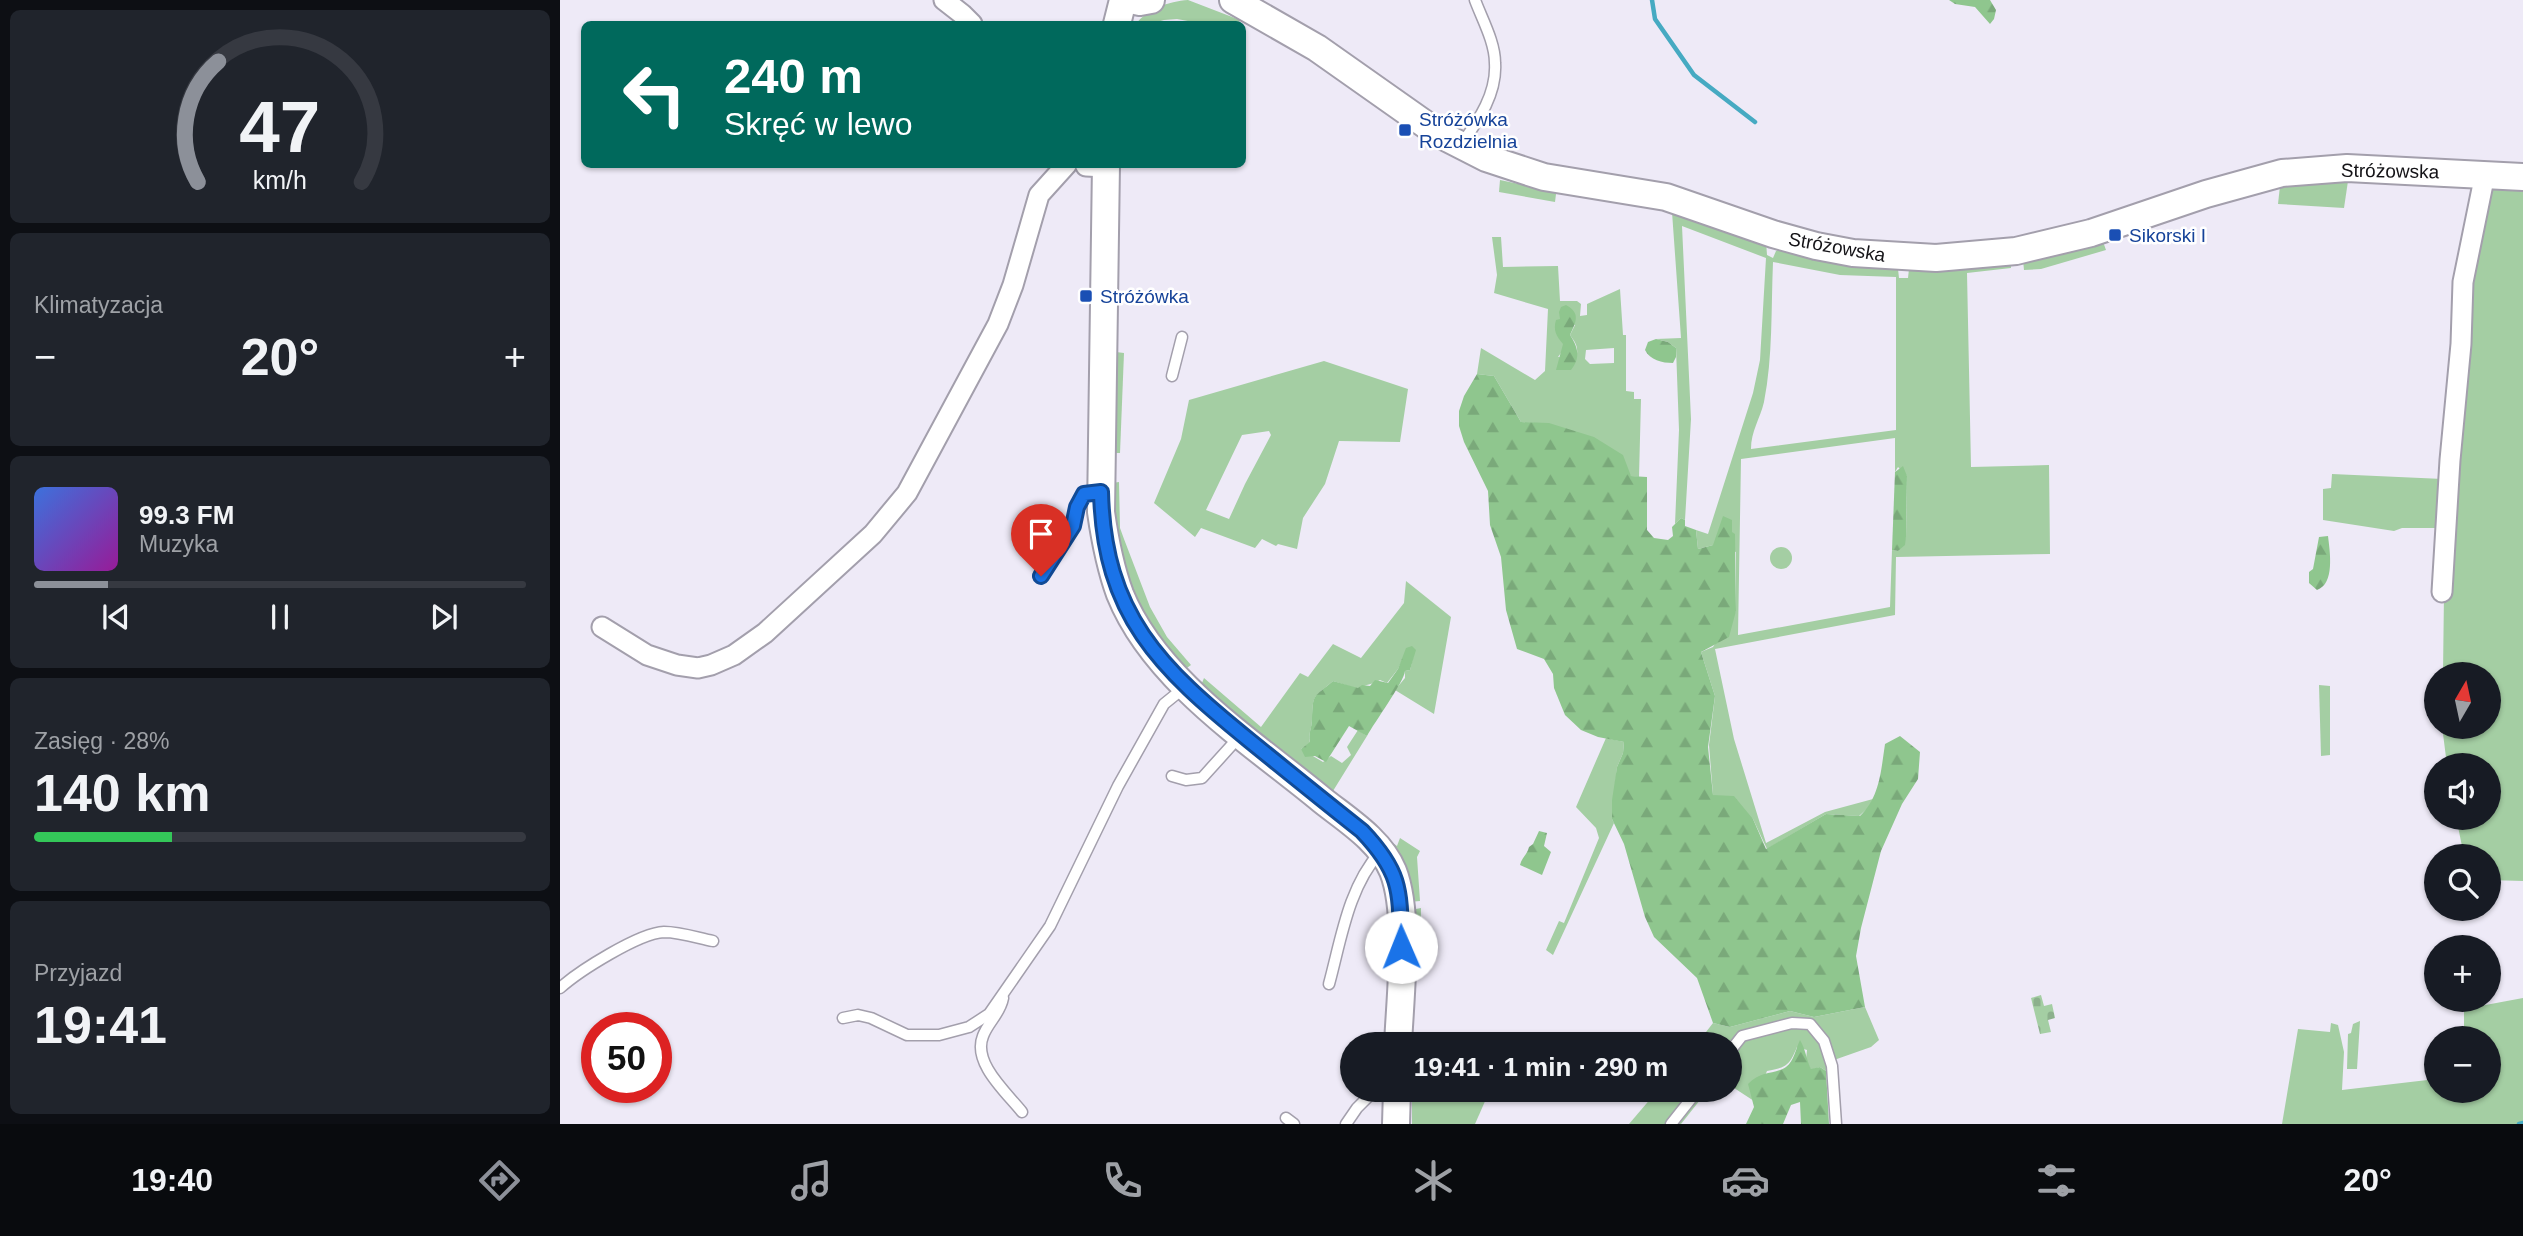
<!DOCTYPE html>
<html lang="pl">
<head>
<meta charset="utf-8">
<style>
  body { margin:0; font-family:Arial,sans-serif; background:#20242c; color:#f1f3f6; height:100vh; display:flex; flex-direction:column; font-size:26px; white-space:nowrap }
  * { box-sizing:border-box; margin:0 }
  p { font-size:23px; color:#9ea1a6 }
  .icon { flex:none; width:38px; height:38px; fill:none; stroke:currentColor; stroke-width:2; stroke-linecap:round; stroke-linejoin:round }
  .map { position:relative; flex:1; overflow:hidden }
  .sheet { display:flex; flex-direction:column; gap:10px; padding:10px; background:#0d0f14; width:560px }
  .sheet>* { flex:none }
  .hud { position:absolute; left:21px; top:21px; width:665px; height:147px; border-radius:10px; box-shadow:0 2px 5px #0004; background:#00695c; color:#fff; overflow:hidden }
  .needle { width:46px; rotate:9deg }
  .tools { position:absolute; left:1864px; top:662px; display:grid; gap:14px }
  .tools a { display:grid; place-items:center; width:77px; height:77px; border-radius:50%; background:#171b24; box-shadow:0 2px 5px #0004; font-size:35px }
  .speed { position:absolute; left:21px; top:1012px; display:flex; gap:14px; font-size:35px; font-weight:700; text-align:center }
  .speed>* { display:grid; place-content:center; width:91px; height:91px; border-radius:50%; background:#171b24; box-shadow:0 2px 5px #0004; line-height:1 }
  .speed .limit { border:10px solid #d22; background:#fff; color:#111 }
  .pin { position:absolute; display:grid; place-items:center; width:60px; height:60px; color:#fff; margin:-72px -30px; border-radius:50% 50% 50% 0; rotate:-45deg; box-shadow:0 0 7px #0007 }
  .pin .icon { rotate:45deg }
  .me { position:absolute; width:77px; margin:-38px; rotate:359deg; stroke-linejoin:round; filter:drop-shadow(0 0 5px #0008) }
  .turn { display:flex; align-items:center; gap:24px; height:147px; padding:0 28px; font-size:32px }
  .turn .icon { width:91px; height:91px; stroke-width:2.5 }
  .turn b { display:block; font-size:49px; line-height:60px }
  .big { font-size:52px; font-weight:600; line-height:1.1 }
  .sheet .card { flex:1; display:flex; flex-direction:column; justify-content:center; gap:10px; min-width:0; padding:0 24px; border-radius:10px; background:#20242c }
  .sheet .dial { align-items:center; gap:0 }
  .dial svg { height:182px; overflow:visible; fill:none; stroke:#363941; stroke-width:7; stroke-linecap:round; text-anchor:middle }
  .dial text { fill:#f1f3f6; stroke:none }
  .song { display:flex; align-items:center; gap:21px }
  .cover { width:84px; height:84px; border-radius:10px; background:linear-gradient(135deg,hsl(220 70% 55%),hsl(300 70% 35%)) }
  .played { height:7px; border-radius:4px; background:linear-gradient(90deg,#8c9099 15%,#363941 15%) }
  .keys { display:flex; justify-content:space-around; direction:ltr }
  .heat { display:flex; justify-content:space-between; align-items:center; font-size:38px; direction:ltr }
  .charge { height:10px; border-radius:5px; background:linear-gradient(90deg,#34c759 28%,#363941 0) }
  .trip { position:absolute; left:780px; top:1032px; width:402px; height:70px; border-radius:35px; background:#171b24; box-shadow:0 2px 5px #0004; font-weight:600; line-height:70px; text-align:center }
  .tab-bar { display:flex; height:112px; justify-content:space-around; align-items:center; background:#090b0e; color:#9ea1a6 }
  .tab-bar .icon { width:49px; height:49px }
  .tab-bar .active { color:#8c9099 }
  .tab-bar b { font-size:32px; color:#f1f3f6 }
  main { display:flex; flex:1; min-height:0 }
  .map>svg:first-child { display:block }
</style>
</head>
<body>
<main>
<section class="sheet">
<div class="card dial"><svg viewBox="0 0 100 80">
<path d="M14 69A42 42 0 1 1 86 69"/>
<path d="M14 69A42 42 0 0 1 23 16" stroke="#8c9099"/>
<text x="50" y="56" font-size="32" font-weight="700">47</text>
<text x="50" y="72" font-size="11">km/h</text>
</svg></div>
<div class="card"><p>Klimatyzacja</p>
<div class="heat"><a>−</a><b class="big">20°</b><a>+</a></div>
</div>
<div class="card">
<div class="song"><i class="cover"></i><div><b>99.3 FM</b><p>Muzyka</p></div></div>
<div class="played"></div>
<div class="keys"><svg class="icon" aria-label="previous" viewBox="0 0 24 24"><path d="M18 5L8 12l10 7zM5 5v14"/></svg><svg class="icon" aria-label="pause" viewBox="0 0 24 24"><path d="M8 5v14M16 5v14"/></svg><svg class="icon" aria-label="next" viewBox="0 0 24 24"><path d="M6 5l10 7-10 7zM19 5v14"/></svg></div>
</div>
<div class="card"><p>Zasięg · 28%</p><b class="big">140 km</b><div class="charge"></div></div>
<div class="card"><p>Przyjazd</p><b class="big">19:41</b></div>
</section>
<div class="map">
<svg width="1963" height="1124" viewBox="0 0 1963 1124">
  <defs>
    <pattern id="forest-firs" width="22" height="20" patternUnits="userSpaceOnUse" patternTransform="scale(1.75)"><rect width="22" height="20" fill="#8fc68e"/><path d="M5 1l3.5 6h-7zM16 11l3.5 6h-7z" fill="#7aa97a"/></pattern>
    <pattern id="cemetery-stones" width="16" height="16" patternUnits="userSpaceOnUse" patternTransform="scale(1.75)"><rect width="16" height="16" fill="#a4cea3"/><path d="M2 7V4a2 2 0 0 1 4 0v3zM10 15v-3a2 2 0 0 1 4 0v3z" fill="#8cb08c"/></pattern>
  </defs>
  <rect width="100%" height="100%" fill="#eeeaf7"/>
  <g fill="#a4cea3" fill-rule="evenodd">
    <path d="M628,0l52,20 -3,4h-33l-27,-5 -13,1 -14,4h-14c10,-14 33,-23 52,-24z"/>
    <path d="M940,180l52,11 4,3 -1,8 -56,-10z"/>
    <path d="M1788,181l-4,27 -66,-4 2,-18z"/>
    <path d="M1926,186l37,2v693l-34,-1 -1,-24h-24l-8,-39h32v-52h-41l-5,-39h46v-52h-45l1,-82 20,-251z"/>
    <path d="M1112,212l94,29 1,14 6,3 3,-7 6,-3 116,21 1,9h9l1,-9 102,-6v5l-44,5 4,194 78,-2 1,89 -154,3 -1,58 -180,34 19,90 32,104 59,-31 48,-13 -4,8 -10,9 -33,-2 -59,35 -14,-30 -40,-24 -4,-50 6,-49 -14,-44 12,-5 23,-36v-59l-23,-7 -15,4 -2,-19 12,4 45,-141 7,-33 6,-102 -84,-32 9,193 -6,101 -4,-2 -6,6 4,-94 -3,-82 -8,-6 -12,-3 25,-1zM1213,262l67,13 56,2v153l-145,19c0,-18 9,-30 13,-47 9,-45 7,-94 9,-140zM1335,438v34l3,-5 9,9 -1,61 -8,14 -6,-1 -2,57 -152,28 3,-176z"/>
    <path d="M932,237h9l2,30 55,-1 2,35h17l4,3 -1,12 7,-1v-11l33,-15 3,46h3v56l8,1v7h7l-2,78 -8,-1 -82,-52 -28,-2 -27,-46 -17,-2 4,-26 54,32 10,-9 3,-62 -54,-16 3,-18zM1001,319l14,6 -5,10c6,8 9,13 6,23l-18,-1 6,-8zM1054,348v15l-24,1 -5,-5 1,-9z"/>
    <path d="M1542,239l4,11 -65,19 -17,1 -1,-10z"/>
    <path d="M556,352l8,1 -4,100h-4l-4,-5z"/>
    <path d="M764,361l84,28 -8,53 -61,-1 -14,43 -22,34 -6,31 -19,-5 -2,2 -14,-7 -7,9 -54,-20 -6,9 -41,-34 27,-64 8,-39zM709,431l2,4 -26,49 -16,35 -23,-9 36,-75z"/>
    <path d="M1772,474l111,5 -2,49h-39l-8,3 -71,-11v-31l8,-1z"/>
    <path d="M559,482l1,46 4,11 26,68 17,30 24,28 -7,5 -7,-6 -42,-64 -20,-56 -3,-61z"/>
    <circle cx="1221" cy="558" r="11"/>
    <path d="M846,581l45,36 -17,97 -39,-24 10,-12v-7l5,-1 4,-16 -8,-2 -8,17 -11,14 -7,-3c-8,5 -15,4 -22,9l-25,-8c-20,17 -20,13 -21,38 0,10 -4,14 -2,24l-9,6 22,13 8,-6 11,7 9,-8 -4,-8 11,-17 9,6 -34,55 52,45 -185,-148 4,-10 57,49 39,-54 8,4 25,-33 28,14 43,-55z"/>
    <path d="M1759,685l11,1v69l-9,1z"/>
    <path d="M1046,738l18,4 -1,11 -6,14 -5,52 2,4 -61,132 -7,-5 13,-29 5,2 35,-85 -3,-10 -20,-21z"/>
    <path d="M840,838l20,13 -3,6 3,44 -11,1 -20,-56 1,-5 7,5z"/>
    <path d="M861,908l-1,67 -10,-2 1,-63z"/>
    <path d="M1963,998v126h-241l16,-95 32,3 1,-9 7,2 6,27 -2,38 94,-11v11h52v-52h-24v-29z"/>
    <path d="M1305,1007l14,33 -8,7 -37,13 -8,11 -6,-4 -9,3 -5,-10 1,-10 -10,-3c-8,19 -10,20 -30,24l-13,30 -23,-15v-41h-35l17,-22 17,4 60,-16 24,6z"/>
    <path d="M1800,1021l-3,48h-10l1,-35 3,-1 2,-9z"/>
    <path d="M852,1090h78l-15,34h-63z"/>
    <path d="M1098,1090h50l-27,34h-52z"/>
  </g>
  <g fill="url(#forest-firs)">
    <path d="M1389,0h41l6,10 -2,9 -4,5 -15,-17 -20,-3z"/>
    <path d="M1006,305c15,8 10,17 4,30 8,12 11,23 1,35h-15l7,-26c-7,-8 -10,-14 -7,-24l4,-1 -1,-7 2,-5z"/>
    <path d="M1096,339l12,3 8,6v9l-3,6c-11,0 -23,-3 -28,-13l3,-8z"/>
    <path d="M917,374l17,2 27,46 28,1 45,14 29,18 8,21 16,1v53l7,8 14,2 5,-4 -1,-9 9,-9 4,2v6l11,4 2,19 15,-4 10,-29 9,4v12l3,2 1,77 -7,26 -28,15 14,44 -7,51 5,48 21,1 19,23 13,30 60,-35 34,2c20,-19 21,-46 25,-72l15,-8 20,16 -2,27 -16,25 -21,47 -20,77 -5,28 9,51 -51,10 -24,-6 -60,16 -17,-4 -16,-45 -43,-41 -9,-20 -21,-73 -12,-25v-19l5,-33 6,-14 1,-11 -26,-5 -17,-7 -16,-15 -11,-27 -1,-14 -9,-15 -27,-10 -11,-39 -5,-53 -11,-32 -2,-34 -24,-49 -5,-16v-15l5,-15z"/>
    <path d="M1343,466l4,10 -1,61 -1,8 -7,6 -6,-1 3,-78z"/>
    <path d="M1768,536c2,16 7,48 -11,54l-8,-7v-11l4,-3 6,-32z"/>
    <path d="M852,646l4,4 -6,20 -5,1c-1,11 -31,52 -38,65l-18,-10 -23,36 -11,-6 -10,1 -4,-8 9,-7c-2,-9 2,-14 2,-23 1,-26 1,-21 21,-38l25,7 4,-3 8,1 5,-6 13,3 10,-14 8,-21z"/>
    <path d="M979,831l8,2 -3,13 7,6 -9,23 -22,-10c2,-8 7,-10 9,-18l4,-3z"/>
    <path d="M1240,1040c6,10 6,19 11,29l9,-2 6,4 3,53h-28l-1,-22 -9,3 -8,19h-37l8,-17 -6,-23c13,-14 26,-9 38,-17 8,-6 10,-19 14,-27z"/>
  </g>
  <path fill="url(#cemetery-stones)" d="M1481,995l3,11 8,-2 3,14 -7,2 3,12 -11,2 -9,-36z"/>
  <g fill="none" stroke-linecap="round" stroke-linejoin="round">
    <g stroke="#46aac2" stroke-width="4.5">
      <path d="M1092,0l3,19 39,56 61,47"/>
      <path d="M1959,1124l4,-1"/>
    </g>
    <defs>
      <g id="lane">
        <path d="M902,143c17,-23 35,-50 33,-80 0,-21 -13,-44 -20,-63"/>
        <path d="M612,376l10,-39"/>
        <path d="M481,576l32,-50 4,-19 7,-13 16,-2"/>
        <path d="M612,776l14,4 16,-2 37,-41"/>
        <path d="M769,984c12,-44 19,-96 51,-132"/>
        <path d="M0,988c19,-17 79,-55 104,-56 16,0 34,6 49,9"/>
        <path d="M443,998c-3,16 -15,24 -20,38 -11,27 24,57 39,76"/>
        <path d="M283,1018l15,-3 13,3 36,17h32l30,-8 20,-13 61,-88 68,-140 46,-82 21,-17"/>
        <path d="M1171,1050l11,-14 50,-13 18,1 14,17 8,25 4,58"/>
        <path d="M726,1118l8,6"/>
        <path d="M786,1124l11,-16 16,-16 23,3"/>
        <path d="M1111,1124l27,-34"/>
      </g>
      <g id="street">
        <path d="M384,0l18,14 10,10"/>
        <path d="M525,164l1,2 20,1"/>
        <path d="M1882,592l8,-132 11,-116 2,-62 22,-108"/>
        <path d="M42,627l45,28 30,10 21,3 13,-3 23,-10 31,-22 108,-99 34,-41 91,-169 15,-39 26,-90 28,-31"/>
      </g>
      <g id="secondary">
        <path d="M571,0l9,2 11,-2"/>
        <path d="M673,0l84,48 122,86 47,24 58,19 122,20 107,37 43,12 37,7 83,5 80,-7 75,-18 115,-39 76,-21 65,-5 176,9"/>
        <path d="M557,24l6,-24"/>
        <path d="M546,164l-5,348c4,28 9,55 19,82 35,87 132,148 202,206 25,20 58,40 71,71 17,43 7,126 5,174"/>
        <path d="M836,1124l1,-34"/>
      </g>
    </defs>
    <use href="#lane" stroke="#a39fac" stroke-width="13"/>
    <use href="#street" stroke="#a39fac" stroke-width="23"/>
    <use href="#secondary" stroke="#a39fac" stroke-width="30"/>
    <use href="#lane" stroke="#fff" stroke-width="10"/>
    <use href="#street" stroke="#fff" stroke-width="19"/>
    <use href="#secondary" stroke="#fff" stroke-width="26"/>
  </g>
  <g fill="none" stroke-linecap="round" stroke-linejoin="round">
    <defs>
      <path id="route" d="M481,576l32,-50 4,-19 7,-13 17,-2c3,123 59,176 149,249 37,30 74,60 112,90 40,42 38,60 39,116"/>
    </defs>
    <use href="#route" stroke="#114b97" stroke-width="18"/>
    <use href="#route" stroke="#1a73e8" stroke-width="12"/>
  </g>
  <g fill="#1a4fb4" stroke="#fff" stroke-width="2.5">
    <rect x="838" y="123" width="14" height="14" rx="3.5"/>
    <rect x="1548" y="228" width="14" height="14" rx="3.5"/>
    <rect x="519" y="289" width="14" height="14" rx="3.5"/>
  </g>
  <g text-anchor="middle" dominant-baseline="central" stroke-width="5" stroke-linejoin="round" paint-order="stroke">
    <g font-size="19" fill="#164399" stroke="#fff" text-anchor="start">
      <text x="859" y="119">Stróżówka<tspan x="859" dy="22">Rozdzielnia</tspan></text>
      <text x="1569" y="235">Sikorski I</text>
      <text x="540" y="296">Stróżówka</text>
    </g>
    <g font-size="19" fill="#141317" stroke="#fff">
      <text transform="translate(1830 171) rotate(1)">Stróżowska</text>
      <text transform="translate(1277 247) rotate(10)">Stróżowska</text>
    </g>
  </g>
</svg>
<div class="tools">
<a><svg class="needle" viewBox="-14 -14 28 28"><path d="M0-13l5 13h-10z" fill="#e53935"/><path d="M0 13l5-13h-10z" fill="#9ea1a6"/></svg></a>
<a><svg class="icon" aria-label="sound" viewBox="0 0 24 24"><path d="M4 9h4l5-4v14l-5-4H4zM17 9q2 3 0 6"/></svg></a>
<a><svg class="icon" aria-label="search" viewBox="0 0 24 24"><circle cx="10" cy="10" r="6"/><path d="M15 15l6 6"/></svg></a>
<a>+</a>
<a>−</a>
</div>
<div class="speed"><div class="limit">50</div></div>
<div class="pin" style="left:481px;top:576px;background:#d93025"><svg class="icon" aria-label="arrive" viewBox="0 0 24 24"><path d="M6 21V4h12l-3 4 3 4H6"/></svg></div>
<svg class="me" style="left:841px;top:947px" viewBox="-20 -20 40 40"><circle r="19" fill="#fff"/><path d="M0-13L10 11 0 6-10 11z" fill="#1a73e8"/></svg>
<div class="trip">19:41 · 1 min · 290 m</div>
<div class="hud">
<div class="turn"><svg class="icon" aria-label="left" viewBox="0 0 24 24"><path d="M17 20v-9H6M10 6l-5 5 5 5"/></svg><div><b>240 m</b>Skręć w lewo</div></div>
</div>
</div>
</main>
<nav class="tab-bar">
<b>19:40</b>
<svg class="icon active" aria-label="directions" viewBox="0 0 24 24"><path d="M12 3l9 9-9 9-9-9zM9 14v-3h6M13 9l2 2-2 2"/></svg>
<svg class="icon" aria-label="music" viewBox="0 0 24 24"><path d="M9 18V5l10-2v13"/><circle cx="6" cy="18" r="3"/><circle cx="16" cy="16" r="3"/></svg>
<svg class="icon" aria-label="phone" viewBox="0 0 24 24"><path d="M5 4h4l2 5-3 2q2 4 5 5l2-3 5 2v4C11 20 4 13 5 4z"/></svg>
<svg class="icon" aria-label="climate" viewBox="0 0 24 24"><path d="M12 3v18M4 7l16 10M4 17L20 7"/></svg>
<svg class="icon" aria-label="car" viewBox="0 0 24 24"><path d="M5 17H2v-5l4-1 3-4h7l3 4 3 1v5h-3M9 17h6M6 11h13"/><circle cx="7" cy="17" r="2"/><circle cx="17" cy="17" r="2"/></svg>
<svg class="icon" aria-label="filters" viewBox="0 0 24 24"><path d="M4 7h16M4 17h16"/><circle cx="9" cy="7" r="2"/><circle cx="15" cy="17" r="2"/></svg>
<b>20°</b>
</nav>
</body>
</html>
